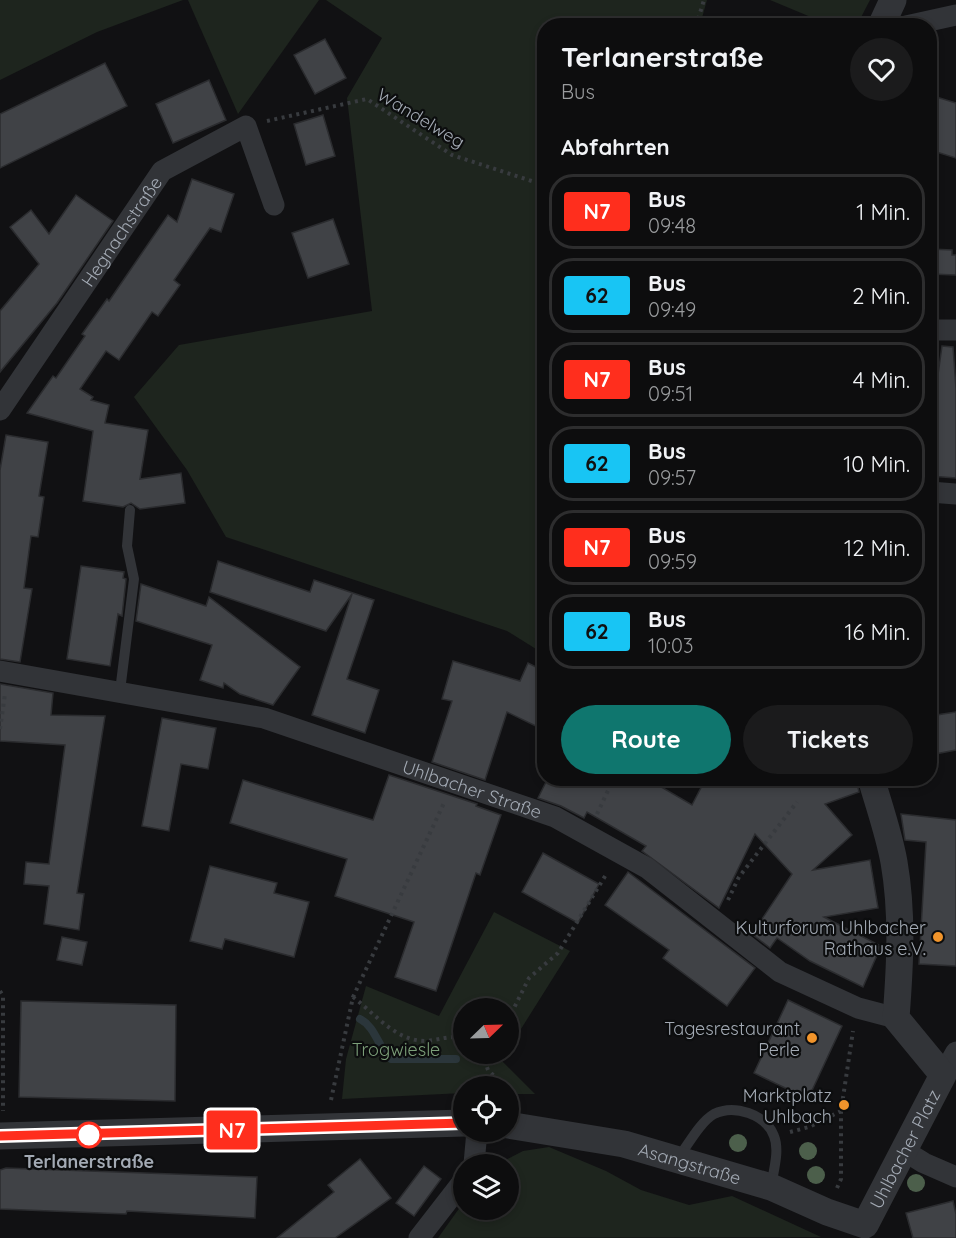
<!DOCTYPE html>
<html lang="de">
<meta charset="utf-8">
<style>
:root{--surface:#0d0d0e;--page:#1b1b1c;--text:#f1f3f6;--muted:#9a9c9e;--line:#2d2d2e;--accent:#0f766e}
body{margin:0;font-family:Quicksand,sans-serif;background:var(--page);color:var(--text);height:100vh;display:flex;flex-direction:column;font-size:22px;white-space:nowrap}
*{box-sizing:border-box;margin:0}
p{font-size:20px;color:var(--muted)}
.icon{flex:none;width:33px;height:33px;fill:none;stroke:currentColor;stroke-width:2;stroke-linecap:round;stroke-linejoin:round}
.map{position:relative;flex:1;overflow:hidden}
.panel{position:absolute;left:537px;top:18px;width:400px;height:768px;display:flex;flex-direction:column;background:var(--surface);border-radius:24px;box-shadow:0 3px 9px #0003,0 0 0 2px var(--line)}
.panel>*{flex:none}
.badge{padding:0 12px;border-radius:4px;font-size:21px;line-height:39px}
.needle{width:39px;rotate:67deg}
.tools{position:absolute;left:453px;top:998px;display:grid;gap:12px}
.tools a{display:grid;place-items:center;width:66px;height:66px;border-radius:50%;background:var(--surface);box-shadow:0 3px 9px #0003,0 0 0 2px var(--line);font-size:30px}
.map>.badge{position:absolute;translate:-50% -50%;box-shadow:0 0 0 3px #fff}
h2{padding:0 24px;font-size:22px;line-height:54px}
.round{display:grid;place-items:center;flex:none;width:63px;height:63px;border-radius:32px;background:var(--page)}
.overview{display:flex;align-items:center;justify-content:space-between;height:102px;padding:0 24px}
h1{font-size:28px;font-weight:700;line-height:45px}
.cta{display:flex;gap:12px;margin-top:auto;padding:12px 24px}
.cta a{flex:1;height:69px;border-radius:36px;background:var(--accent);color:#fff;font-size:24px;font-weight:700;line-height:69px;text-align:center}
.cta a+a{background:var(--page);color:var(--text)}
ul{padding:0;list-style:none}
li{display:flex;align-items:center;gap:18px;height:75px;margin:0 12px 9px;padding:0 12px;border:3px solid var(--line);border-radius:24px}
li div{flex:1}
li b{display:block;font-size:22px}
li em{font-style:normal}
li .badge{min-width:66px;font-weight:700;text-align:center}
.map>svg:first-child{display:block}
.green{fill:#1e251e}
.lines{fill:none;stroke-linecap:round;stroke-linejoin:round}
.stream{stroke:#2b363b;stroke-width:8}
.building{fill:#404246;stroke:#2b2c2f;stroke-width:1.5}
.path{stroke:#383b3f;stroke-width:4;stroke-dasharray:3 4.5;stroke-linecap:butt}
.service{stroke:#323438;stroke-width:10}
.minor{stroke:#323438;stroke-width:21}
.tertiary{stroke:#323438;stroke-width:27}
.tree{fill:#4c5f4b}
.line-casing{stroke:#fff;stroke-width:14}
.line{stroke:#ff2e1d;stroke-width:9}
.poi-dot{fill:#f1942b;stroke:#0c0d0e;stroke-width:2}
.stop-dot{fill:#fff;stroke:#ff2e1d;stroke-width:3}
.labels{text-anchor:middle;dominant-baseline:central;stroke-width:4.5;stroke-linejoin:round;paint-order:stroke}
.street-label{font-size:18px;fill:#a3aab4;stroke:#0c0d0e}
.poi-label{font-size:18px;fill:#a3aab4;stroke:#0c0d0e;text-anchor:end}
.park-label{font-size:18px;fill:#7c9f79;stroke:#0c0d0e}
.stop-label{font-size:18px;font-weight:bold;fill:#a3aab4;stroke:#0c0d0e}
</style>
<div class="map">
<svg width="956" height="1238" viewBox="0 0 956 1238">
<rect width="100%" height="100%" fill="#111113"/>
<g class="green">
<polygon points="0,0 183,0 97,32 0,80"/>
<polygon points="188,0 319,0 238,114"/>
<polygon points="326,0 707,0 700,25 544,26 544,654 507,631 226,537 187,470 134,397 179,345 372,311 347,98 382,38"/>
<polygon points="770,0 870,0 857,25 830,25"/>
<polygon points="494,912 570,951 509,1048 508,1008 464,1008 464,1053 505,1053 501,1060 535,1094 509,1094 508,1086 464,1086 463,1093 342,1099 346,1059 366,986 439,1016"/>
<polygon points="549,1147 606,1171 641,1190 689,1205 732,1196 821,1237 438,1238 463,1203 464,1209 508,1209 508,1164 498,1164 523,1151"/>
</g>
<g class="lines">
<path class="stream" d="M360,1019C376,1027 378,1048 391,1059H456"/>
</g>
<g class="building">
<polygon points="325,39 346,78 315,94 294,55"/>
<polygon points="105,63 127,106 0,168 0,114"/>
<polygon points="209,80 226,120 173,143 156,104"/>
<polygon points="930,95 956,103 956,158 930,150"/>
<polygon points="323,115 335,156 306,165 294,124"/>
<polygon points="192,179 234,194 221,232 210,228 174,280 180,285 158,316 152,312 119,360 106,351 80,389 93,397 91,400 109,405 105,423 148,430 140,479 181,473 185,503 140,509 131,503 123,507 83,501 93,431 27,413 53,376 56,378 85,336 82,334 107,299 109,301 168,215 177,222"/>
<polygon points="76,195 113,221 57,303 0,372 0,311 39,264 10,227 31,210 49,234"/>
<polygon points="333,219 349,264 308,278 292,233"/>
<polygon points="930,249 952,250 952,255 956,255 956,275 930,274"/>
<polygon points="942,346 953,347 956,388 956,478 930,476 930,410 933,410"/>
<polygon points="6,435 48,442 39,496 44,497 38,537 31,536 24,588 32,589 20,662 0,659 0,470"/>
<polygon points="218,561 310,592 314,580 374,600 347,679 379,690 365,733 312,715 352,594 326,631 210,592"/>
<polygon points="81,566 124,572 123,578 126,579 122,616 118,614 110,666 67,659"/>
<polygon points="141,584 206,606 209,597 300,667 273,705 240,694 224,683 223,688 200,680 212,645 136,621"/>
<polygon points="453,661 520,681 528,663 544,671 544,730 507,712 485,780 432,762 452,701 442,699"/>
<polygon points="0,684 53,693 51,715 105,716 77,893 84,894 79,930 44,924 49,886 24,884 26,862 49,864 65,745 0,741"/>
<polygon points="956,712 956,750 930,755 930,716"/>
<polygon points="162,718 216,728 208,769 181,764 169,831 142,826"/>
<polygon points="389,775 477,804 476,806 501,815 480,875 476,873 436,991 395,977 414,922 335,896 347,859 230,823 243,780 373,820"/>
<polygon points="548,778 646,778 692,805 706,778 856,778 859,792 825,804 852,835 813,870 870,860 878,908 824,917 881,946 863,987 810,961 777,938 770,948 752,934 792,874 755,834 719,908 642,851 646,846 587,812 584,818 561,806 538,798"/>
<polygon points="901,814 956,820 956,966 919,964 926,842 905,840"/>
<polygon points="543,853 599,884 578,923 522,892"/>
<polygon points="210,866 277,883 274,893 309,902 294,957 225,939 222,949 190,941"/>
<polygon points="628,872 755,968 727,1006 663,958 669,950 605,905"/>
<polygon points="62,937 87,942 82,965 57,960"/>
<polygon points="788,1000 842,1026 808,1099 754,1073"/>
<polygon points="21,1001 176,1005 175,1101 19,1097"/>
<polygon points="360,1159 391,1198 335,1238 277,1238 334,1192 328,1185"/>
<polygon points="424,1166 441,1179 414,1216 396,1203"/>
<polygon points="6,1168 257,1177 255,1218 127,1211 126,1214 0,1209 0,1170"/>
<polygon points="953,1201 956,1214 956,1238 913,1238 906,1213"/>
</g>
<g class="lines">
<g class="path">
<polyline points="696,26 704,0"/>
<polyline points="267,121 367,99 452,155 544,185"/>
<polyline points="0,729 5,694"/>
<polyline points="597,814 614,778"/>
<polyline points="728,900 739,877 797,802"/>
<polyline points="0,991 3,996 3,1111"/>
<path d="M353,997C375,1014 396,1041 425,1041C439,1040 450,1035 464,1038"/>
<polyline points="508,1020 529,978 558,953 607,873"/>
<polyline points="482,1053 488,1070 504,1086"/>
<polyline points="508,1090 514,1100"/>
<polyline points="331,1100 353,997 444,803"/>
<polyline points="790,1132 809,1127 841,1111 853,1031"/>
<polyline points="837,1188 841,1179 841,1111"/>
</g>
<g class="service">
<polyline points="120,691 134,579 127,546 130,510"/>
<path d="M678,1158C688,1145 700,1122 714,1114C734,1104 766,1114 774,1136C780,1151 773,1172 771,1187"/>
</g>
<g class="minor">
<polyline points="906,26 956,15"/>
<polyline points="930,330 956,330"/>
<path id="s1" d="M0,410L162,171L246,126L274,205"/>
<polyline points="930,492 956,494"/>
<path id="s2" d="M0,671L264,718L555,817L647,868L780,972L858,1008L896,1018"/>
<polyline points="943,1075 956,1052"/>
<polyline points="903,1150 924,1163 956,1177"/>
<polyline points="474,1164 477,1131"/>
<polyline points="419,1238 464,1180"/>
</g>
<g class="tertiary">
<polyline points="881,26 893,0"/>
<path id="s3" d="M508,1125L624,1144L771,1187L827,1212L865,1225L943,1075L896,1018C900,966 903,914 894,862C889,834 879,806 871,778"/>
<polyline points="0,1136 464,1123"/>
</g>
</g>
<g class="tree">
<circle cx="738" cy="1143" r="9"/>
<circle cx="808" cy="1151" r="9"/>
<circle cx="816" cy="1175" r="9"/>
<circle cx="916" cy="1183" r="9"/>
</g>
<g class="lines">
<g class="line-casing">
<polyline id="line" points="0,1136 464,1123"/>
</g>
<use href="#line" class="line"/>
</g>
<g class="poi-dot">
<circle cx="938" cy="937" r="6"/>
<circle cx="812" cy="1038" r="6"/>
<circle cx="844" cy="1105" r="6"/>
</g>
<circle class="stop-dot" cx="89" cy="1135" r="12"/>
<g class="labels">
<g class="street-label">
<text transform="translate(421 118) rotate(31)">Wandelweg</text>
<text stroke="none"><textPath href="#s1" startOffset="216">Hegnachstraße</textPath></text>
<text stroke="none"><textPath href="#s2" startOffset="488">Uhlbacher Straße</textPath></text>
<text stroke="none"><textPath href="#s3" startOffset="458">Uhlbacher Platz</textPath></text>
<text stroke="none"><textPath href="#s3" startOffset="186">Asangstraße</textPath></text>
</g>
<g class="poi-label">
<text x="926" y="927">Kulturforum Uhlbacher<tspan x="926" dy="21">Rathaus e.V.</tspan></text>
<text x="800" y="1028">Tagesrestaurant<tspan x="800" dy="21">Perle</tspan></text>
<text x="832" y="1095">Marktplatz<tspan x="832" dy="21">Uhlbach</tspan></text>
</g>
<g class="park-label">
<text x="396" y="1049">Trogwiesle</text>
</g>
<g class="stop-label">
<text x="89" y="1161">Terlanerstraße</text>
</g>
</g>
</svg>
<div class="tools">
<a><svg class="needle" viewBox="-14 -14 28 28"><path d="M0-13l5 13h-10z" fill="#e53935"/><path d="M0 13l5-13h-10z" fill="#9a9c9e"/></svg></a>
<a><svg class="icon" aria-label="locate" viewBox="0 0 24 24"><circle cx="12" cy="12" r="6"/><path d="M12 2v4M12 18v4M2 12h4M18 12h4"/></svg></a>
<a><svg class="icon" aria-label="layers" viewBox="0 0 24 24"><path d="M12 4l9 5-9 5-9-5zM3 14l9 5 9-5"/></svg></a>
</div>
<b class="badge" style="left:232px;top:1130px;background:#ff2e1d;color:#fff">N7</b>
<section class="panel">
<div class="overview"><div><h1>Terlanerstraße</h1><p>Bus</p></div><a class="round"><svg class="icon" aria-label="heart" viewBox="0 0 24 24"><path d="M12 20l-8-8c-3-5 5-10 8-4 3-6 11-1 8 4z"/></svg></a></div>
<h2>Abfahrten</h2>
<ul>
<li><span class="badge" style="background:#ff2e1d;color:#fff">N7</span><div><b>Bus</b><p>09:48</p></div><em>1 Min.</em></li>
<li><span class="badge" style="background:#18c5f4;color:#111">62</span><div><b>Bus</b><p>09:49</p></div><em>2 Min.</em></li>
<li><span class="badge" style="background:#ff2e1d;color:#fff">N7</span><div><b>Bus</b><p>09:51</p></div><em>4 Min.</em></li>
<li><span class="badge" style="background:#18c5f4;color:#111">62</span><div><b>Bus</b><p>09:57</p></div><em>10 Min.</em></li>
<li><span class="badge" style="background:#ff2e1d;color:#fff">N7</span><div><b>Bus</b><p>09:59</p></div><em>12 Min.</em></li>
<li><span class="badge" style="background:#18c5f4;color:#111">62</span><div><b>Bus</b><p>10:03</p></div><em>16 Min.</em></li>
</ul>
<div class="cta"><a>Route</a><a>Tickets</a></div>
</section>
</div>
